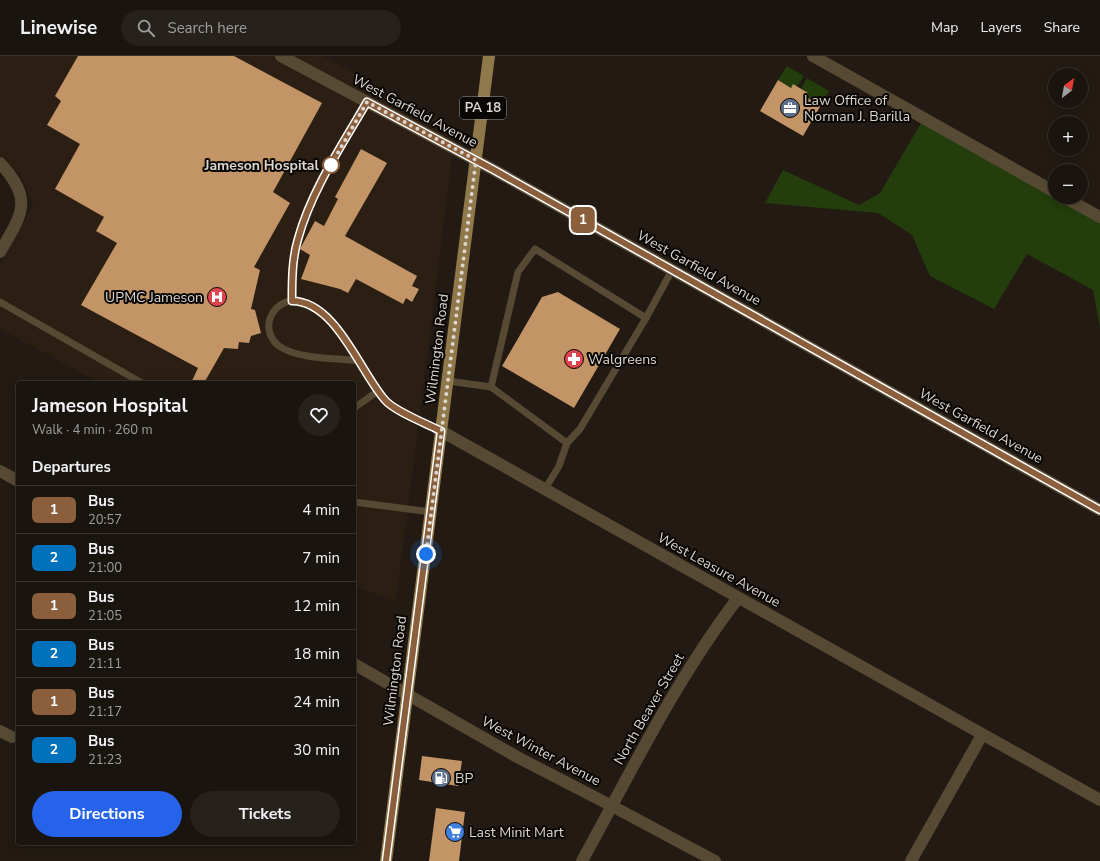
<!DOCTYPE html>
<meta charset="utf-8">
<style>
:root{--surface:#1a140e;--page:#27211c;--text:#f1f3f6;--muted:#9f9e9e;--line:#38332e;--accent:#2563eb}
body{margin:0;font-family:"Nunito Sans",sans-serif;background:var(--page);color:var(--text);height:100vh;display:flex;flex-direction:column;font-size:15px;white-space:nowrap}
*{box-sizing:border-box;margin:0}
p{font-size:13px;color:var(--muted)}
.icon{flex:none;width:22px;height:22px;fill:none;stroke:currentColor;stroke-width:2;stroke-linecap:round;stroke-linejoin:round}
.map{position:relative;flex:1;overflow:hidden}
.sheet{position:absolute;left:16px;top:325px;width:340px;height:464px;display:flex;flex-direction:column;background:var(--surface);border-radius:4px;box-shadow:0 2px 10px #0003,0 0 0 1px var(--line)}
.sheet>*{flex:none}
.badge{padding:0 8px;border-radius:6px;font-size:14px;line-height:26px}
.needle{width:26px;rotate:31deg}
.fabs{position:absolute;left:1048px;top:12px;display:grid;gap:8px}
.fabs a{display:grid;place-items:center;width:40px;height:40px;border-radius:50%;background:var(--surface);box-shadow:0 2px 10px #0003,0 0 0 1px var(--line);font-size:20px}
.you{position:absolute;width:20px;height:20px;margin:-10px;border:3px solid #fff;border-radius:50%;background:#1a73e8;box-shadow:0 0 0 6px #1a73e833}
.map>.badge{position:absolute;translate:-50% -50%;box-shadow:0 0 0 2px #fff}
h2{padding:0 16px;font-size:15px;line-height:36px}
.round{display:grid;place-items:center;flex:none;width:42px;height:42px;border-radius:21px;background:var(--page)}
.overview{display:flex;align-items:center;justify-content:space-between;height:68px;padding:0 16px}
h1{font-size:19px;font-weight:700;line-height:30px}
.action{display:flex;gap:8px;margin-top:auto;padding:8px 16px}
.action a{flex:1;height:46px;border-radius:24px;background:var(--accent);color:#fff;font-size:16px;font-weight:700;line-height:46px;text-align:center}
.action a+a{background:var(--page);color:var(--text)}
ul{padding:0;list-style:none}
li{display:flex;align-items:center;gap:12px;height:48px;padding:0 16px;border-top:1px solid var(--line)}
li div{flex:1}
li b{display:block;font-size:15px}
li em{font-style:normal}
li .badge{min-width:44px;font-weight:700;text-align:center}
header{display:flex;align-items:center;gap:24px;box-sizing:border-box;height:56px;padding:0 20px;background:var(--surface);border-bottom:1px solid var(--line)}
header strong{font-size:19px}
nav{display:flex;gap:22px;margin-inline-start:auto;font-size:14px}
.search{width:280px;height:36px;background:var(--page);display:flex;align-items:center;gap:10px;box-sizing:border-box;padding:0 14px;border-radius:22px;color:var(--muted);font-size:15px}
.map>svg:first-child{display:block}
.built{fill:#2b1f13}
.green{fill:#233d0c}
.building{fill:#c29466}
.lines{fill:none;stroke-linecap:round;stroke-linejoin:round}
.service{stroke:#564a34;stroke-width:7}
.minor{stroke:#564a34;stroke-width:12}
.primary{stroke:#8f7849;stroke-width:12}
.line-casing{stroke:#fff;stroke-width:9}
.line{stroke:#8b5e3c;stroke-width:6}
.walk{stroke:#dcd6d1;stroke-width:4;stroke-dasharray:0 7.2}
.stop-dot{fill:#fff;stroke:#8b5e3c;stroke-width:2}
.labels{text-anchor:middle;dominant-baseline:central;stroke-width:4;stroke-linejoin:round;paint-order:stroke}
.shield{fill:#090604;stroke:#9d9894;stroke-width:1}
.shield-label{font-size:13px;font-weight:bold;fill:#dcd6d1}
.poi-label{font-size:14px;fill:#dcd6d1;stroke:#090604;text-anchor:start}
.street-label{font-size:14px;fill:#dcd6d1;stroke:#090604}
.stop-label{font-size:14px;font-weight:bold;fill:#dcd6d1;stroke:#090604;text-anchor:end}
</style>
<header>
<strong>Linewise</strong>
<div class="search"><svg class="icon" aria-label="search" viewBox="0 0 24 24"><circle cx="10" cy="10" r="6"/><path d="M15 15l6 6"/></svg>Search here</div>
<nav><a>Map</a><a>Layers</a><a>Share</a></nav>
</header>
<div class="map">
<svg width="1100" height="805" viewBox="0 0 1100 805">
<rect width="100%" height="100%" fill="#221a13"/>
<polygon class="built" points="0,0 323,0 456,71 396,546 354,530 354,327 100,327 0,273 0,209 33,149 22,122 0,99"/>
<g class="green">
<polygon points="787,10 804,20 797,31 793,29 791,32 778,24"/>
<polygon points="807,22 829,35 821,49 806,41 801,33"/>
<polygon points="924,62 1100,161 1100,272 1093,234 1027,198 994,253 930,220 912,179 878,157 765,147 783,114 859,149 880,137"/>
</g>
<g class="building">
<polygon points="78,0 234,0 322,47 273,136 290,147 254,211 260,214 251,253 255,254 261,277 251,280 249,287 239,286 238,293 224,292 204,327 191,327 198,312 81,249 117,187 96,175 104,161 55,133 80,88 47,69 61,45 55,40"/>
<polygon points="778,24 791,32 793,28 808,37 806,41 821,49 803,80 760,55"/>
<polygon points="361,93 387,107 345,180 417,220 412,230 419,233 412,246 406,242 403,248 356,223 348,237 340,233 301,223 310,199 300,193 301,191 315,165 324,170 338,143 335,141"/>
<polygon points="558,236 620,273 574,352 502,310 542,241"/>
<polygon points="422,700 462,705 458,730 419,724"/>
<polygon points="436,752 465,756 459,805 429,805"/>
</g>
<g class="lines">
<g class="service">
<path d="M292,245C292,224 293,204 297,184C309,139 344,87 367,46"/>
<polyline points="0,246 142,327"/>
<path d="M359,305C337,302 303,303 284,293C250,276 278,224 319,254C343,272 357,303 373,327C377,333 381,340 385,345C395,355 427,368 441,375"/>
<polyline points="448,325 491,331 518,216 535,193 646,262 672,214"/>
<polyline points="491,331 567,387 559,410 545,433"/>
<polyline points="354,352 378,335"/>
<polyline points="567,387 580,373 646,262"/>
<polyline points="354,446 431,456"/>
</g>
<g class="minor">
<polyline points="281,0 494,114 1100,454"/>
<polyline points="813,0 1055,136"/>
<path d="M0,107C34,144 22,158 0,196"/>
<polyline points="1064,141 1100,161"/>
<polyline points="441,375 1100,744"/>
<polyline points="0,415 18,425"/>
<polyline points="354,608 519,702 612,750 715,805"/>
<polyline points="0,675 12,681"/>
<path d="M582,805C631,716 676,623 738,542"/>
<polyline points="911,805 982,679"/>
</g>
<polyline class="primary" points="386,805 489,0"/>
</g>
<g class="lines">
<g class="line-casing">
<path id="line" d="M386,805L441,375C427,368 394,355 385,344C360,316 336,245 292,245C292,224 292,203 298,183C311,135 342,89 367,46L494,114L1100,454"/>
</g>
<use href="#line" class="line"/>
<polyline class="walk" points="331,109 367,46 476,104 426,498"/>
</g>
<defs>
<g id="office-disc" transform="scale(1)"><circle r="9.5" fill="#5c6f8a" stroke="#090604"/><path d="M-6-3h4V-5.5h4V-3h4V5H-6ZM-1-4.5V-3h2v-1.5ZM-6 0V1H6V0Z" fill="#fff"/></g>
<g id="hospital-disc" transform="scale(1)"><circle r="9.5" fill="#e0444e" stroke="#090604"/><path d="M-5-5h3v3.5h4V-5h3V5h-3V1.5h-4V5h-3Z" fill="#fff"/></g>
<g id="pharmacy-disc" transform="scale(1)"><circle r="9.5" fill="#e0444e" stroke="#090604"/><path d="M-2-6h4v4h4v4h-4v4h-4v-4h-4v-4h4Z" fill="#fff"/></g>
<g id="fuel-disc" transform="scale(1)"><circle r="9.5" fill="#5c6f8a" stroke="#090604"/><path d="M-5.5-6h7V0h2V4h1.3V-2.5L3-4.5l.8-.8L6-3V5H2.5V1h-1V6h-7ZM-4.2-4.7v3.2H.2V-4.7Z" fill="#fff"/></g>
<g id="supermarket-disc" transform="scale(1)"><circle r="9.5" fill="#3f7fe0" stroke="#090604"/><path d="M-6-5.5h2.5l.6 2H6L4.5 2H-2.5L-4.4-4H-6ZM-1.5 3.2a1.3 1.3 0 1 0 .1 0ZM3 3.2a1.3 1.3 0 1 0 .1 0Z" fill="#fff"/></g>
</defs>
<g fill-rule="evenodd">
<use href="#office-disc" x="790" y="52"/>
<use href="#hospital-disc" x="217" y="241"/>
<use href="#pharmacy-disc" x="574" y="303"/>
<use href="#fuel-disc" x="441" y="722"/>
<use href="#supermarket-disc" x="455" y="776"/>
</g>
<circle class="stop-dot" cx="331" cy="109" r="8"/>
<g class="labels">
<rect class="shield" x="460" y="41" width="46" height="22" rx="3"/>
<g class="shield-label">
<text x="483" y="52">PA 18</text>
</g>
<g class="poi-label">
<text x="804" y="44">Law Office of<tspan x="804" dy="16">Norman J. Barilla</tspan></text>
<text x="203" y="241" text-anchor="end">UPMC Jameson</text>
<text x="588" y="303">Walgreens</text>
<text x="455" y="722">BP</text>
<text x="469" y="776">Last Minit Mart</text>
</g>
<g class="street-label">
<text transform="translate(415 55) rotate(28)">West Garfield Avenue</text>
<text transform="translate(699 212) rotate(29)">West Garfield Avenue</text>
<text transform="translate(437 293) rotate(-83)">Wilmington Road</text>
<text transform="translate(981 370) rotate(29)">West Garfield Avenue</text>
<text transform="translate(719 514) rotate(29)">West Leasure Avenue</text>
<text transform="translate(395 615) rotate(-83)">Wilmington Road</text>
<text transform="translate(649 653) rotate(-60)">North Beaver Street</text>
<text transform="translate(541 695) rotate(28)">West Winter Avenue</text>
</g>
<g class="stop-label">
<text x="319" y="109">Jameson Hospital</text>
</g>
</g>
</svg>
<div class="fabs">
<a><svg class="needle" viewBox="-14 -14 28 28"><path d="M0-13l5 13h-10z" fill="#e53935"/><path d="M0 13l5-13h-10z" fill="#9f9e9e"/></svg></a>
<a>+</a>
<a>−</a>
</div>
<div class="you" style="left:426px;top:498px"></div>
<b class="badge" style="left:583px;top:164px;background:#8b5e3c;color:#fff">1</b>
<section class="sheet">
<div class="overview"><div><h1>Jameson Hospital</h1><p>Walk · 4 min · 260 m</p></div><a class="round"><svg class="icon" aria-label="heart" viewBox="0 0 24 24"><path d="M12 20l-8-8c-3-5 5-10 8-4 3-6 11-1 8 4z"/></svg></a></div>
<h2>Departures</h2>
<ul>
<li><span class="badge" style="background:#8b5e3c;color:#fff">1</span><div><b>Bus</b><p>20:57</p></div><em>4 min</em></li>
<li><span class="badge" style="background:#0072bc;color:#fff">2</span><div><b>Bus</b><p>21:00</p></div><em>7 min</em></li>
<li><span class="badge" style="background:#8b5e3c;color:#fff">1</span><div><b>Bus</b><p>21:05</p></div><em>12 min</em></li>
<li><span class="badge" style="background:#0072bc;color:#fff">2</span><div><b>Bus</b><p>21:11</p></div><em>18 min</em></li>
<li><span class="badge" style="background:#8b5e3c;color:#fff">1</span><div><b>Bus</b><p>21:17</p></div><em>24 min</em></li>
<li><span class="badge" style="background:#0072bc;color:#fff">2</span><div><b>Bus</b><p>21:23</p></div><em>30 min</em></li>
</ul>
<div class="action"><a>Directions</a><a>Tickets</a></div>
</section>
</div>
